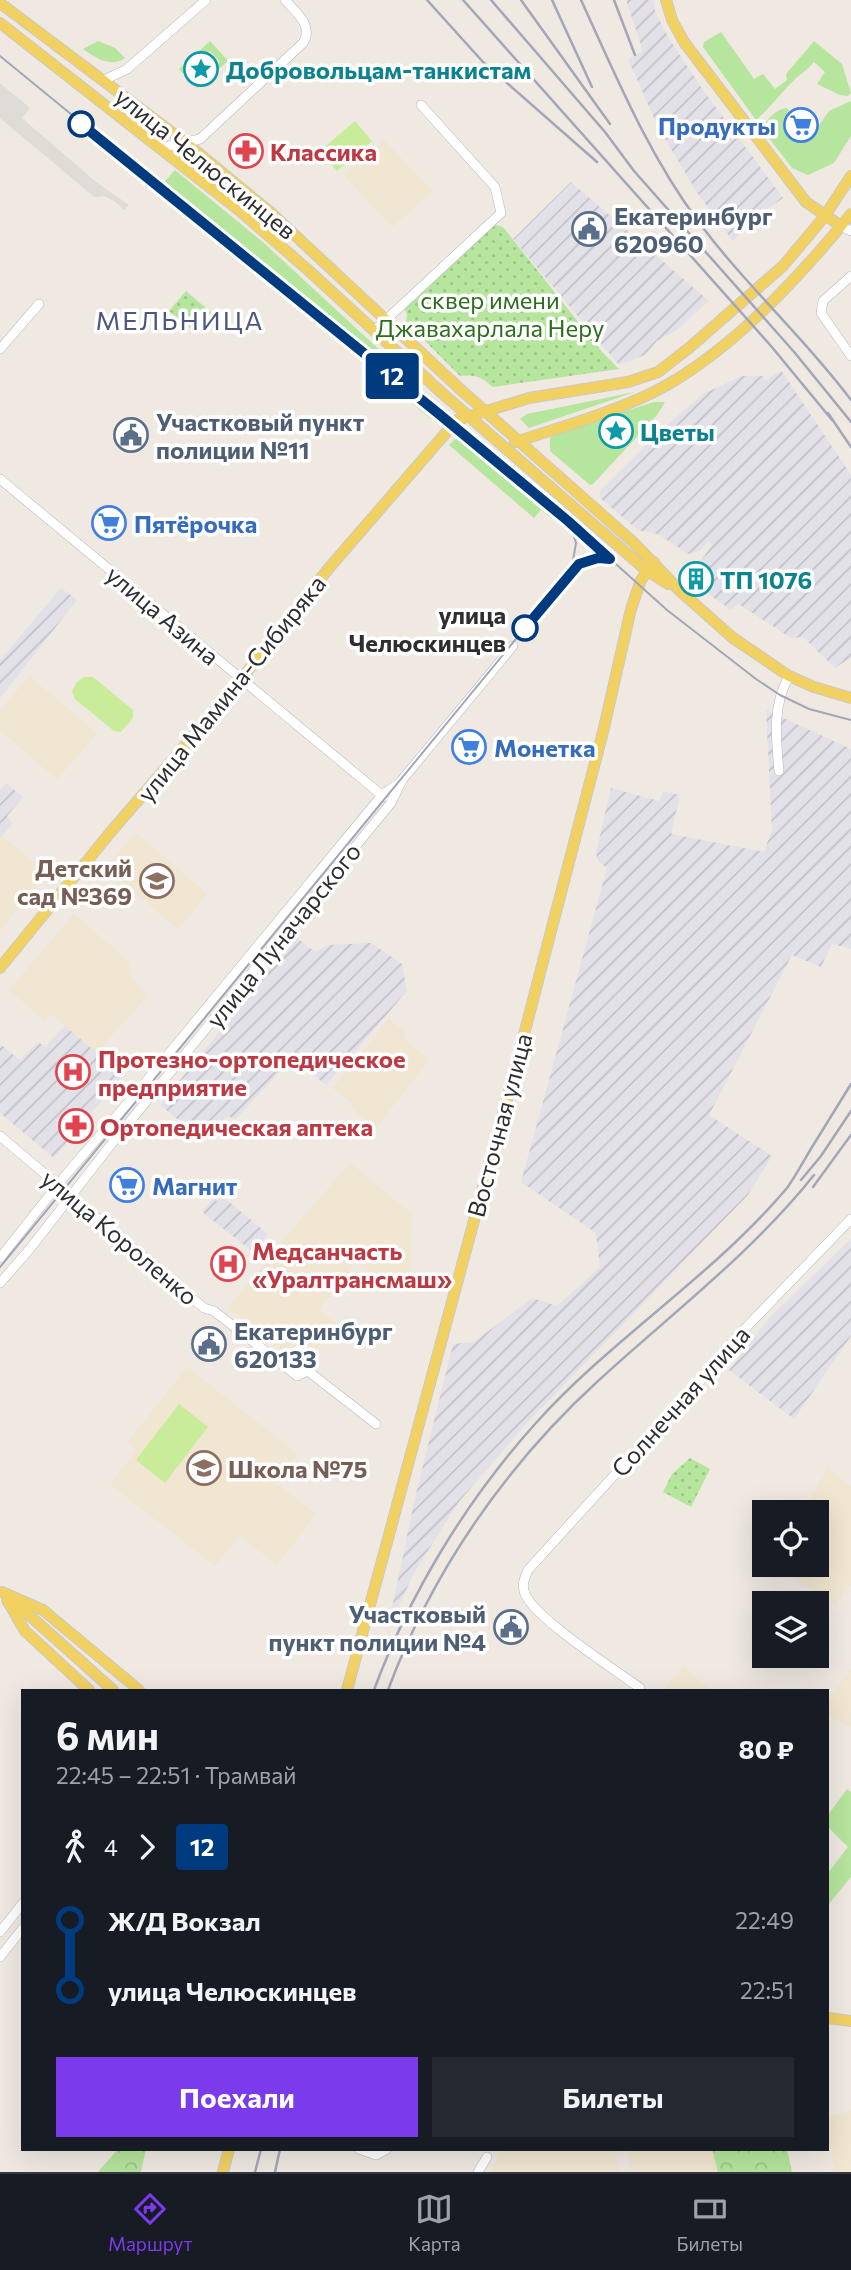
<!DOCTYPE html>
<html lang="ru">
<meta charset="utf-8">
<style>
:root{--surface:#171b24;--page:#242831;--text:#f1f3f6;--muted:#9ea1a6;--line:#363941;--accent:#7c3aed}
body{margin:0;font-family:Commissioner,sans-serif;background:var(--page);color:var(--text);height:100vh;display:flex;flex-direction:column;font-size:26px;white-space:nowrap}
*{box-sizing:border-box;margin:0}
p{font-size:23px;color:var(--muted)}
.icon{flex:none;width:38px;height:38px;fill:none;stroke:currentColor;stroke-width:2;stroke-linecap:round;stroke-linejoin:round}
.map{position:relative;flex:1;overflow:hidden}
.sheet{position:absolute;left:21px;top:1689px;width:808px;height:462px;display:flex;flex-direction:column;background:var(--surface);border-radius:0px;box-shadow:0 7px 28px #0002}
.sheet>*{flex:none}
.badge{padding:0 14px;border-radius:5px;font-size:24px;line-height:46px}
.fabs{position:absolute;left:752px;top:1500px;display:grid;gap:14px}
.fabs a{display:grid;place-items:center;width:77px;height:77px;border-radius:0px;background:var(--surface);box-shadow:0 7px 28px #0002;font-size:35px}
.map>.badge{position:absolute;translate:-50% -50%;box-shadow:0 0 0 4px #fff}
.legs{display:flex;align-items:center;gap:10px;height:77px;padding:0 35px;font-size:23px}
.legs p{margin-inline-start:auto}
.head{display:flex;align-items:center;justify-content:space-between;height:119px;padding:0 35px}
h1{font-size:38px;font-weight:700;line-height:52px}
.primary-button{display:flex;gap:14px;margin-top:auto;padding:14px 35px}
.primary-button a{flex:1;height:80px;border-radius:0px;background:var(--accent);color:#fff;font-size:28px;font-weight:700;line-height:80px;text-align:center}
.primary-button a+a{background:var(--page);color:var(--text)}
ul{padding:0 35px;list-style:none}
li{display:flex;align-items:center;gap:24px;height:70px;font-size:26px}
li i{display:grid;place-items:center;width:10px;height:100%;margin:0 9px;background:currentColor}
li i::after{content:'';width:18px;height:18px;margin:-9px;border:5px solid;border-radius:50%;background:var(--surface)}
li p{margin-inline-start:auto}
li:first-child i{background:linear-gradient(#0000 50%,currentColor 0)}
li:last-child i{background:linear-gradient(currentColor 50%,#0000 0)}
.dock{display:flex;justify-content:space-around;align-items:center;height:98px;border-top:2px solid var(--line);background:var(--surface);font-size:19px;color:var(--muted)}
.dock a{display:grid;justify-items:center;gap:4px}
.dock .active{color:var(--accent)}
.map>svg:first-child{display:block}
.industrial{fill:url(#industrial-furrows)}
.education{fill:#f0e6d1}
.grass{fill:#b6e59e}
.forest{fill:url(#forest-crowns)}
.park{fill:url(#park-dots)}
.pitch{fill:#c9ec9a}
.plaza{fill:#dfdcd8}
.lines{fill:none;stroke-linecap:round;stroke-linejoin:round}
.minor-casing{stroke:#b4b7c1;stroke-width:10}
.major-casing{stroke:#c9c9c9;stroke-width:12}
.minor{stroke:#fff;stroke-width:9}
.major{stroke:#f2d163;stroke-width:10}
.tram{stroke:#a3a6b8;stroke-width:2}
.rail{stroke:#a3a6b8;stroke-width:2.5}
.line-1-casing{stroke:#fff;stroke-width:16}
.line-1{stroke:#003b80;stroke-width:10}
.stop-1-dot{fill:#fff;stroke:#003b80;stroke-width:3.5}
.labels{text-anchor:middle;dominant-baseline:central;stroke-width:7;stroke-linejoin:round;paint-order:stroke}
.culture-label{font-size:24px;font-weight:bold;fill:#0d838f;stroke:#fff;text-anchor:start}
.shop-label{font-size:24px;font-weight:bold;fill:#366cbe;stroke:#fff;text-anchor:start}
.health-label{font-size:24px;font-weight:bold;fill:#be3a42;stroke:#fff;text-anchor:start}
.street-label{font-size:24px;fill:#2e2e2e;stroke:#fff}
.service-label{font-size:24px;font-weight:bold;fill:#4e5e75;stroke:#fff;text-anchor:start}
.park-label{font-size:24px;fill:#2c6e1b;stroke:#fff}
.stop-label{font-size:24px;font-weight:bold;fill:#2e2e2e;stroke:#fff;text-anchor:end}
.education-label{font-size:24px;font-weight:bold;fill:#785e54;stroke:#fff;text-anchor:end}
.neighbourhood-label{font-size:26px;letter-spacing:2px;fill:#4d5680;stroke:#fff}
</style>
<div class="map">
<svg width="851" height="2172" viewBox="0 0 851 2172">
<defs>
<pattern id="industrial-furrows" width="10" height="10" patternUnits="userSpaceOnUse" patternTransform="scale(1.75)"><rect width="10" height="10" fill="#e3e1e8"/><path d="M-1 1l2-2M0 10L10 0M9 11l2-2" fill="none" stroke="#c3c1c7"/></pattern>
<pattern id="forest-crowns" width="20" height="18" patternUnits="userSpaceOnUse" patternTransform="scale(1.75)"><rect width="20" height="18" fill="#b6e59e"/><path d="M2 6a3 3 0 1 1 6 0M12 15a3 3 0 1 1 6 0" fill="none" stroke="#9dc588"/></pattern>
<pattern id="park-dots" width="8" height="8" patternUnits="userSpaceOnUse" patternTransform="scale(1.75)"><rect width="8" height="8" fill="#b6e59e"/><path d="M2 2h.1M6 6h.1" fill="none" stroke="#9dc588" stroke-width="1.8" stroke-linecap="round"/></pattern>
</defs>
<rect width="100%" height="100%" fill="#efe9e1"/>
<g class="industrial">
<polygon points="626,0 653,0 655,11 668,37 703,90 783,198 752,220 733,241 698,194 658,127 628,59 643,51"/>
<polygon points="571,182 709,301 677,330 657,341 645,355 619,365 513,239"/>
<polygon points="781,370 851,475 851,657 835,668 803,637 791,638 737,603 731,610 688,579 712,545 708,541 700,551 688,554 658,534 638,530 600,498 600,491 666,426 703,394 742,376 763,376 765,381"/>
<polygon points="61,588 77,600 0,698 0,660"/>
<polygon points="766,710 851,749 851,949 832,944 821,967 792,955 709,1115 772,1156 748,1195 528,1422 458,1503 414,1573 387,1632 415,1498 453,1344 474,1342 532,1298 557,1306 600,1267 596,1233 521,1182 607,868 598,861 596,853 611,788 659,801 663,791 680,795 671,834 764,852 772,830"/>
<polygon points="6,783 23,797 7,816 12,824 0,839 0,790"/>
<polygon points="296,937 315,952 328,945 371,943 402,964 407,991 326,1085 292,1058 236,1119 227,1116 204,1140 160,1105"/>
<polygon points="65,1026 123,1075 54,1158 0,1113 0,1044 20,1060 38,1042 45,1047"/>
<polygon points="222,1196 268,1234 253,1252 202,1212 215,1197 217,1202"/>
<polygon points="851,1239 851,1336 794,1419 729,1370 771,1316"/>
</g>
<g class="education">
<polygon points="384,140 432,191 392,227 344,175"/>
<polygon points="29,676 97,733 57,779 0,730 0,712"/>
<polygon points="136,833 207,894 178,929 106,868"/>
<polygon points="2,836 47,873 0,930 0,839"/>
<polygon points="74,914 128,961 132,980 148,995 97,1052 52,1014 45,1021 9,990"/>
<polygon points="389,1019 406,1033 403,1038 429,1060 375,1129 350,1106 352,1103 333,1088"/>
<polygon points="350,1163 412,1214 410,1269 389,1290 357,1261 319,1310 337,1324 304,1366 228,1308 284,1239"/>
<polygon points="187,1367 298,1454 276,1483 316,1514 277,1565 240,1536 215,1566 110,1484 136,1450 127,1443"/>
<polygon points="828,1469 851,1486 851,1584 835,1605 774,1565 817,1564 817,1512 802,1512"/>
<polygon points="683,1667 711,1690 670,1690 666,1687"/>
<polygon points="851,1669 851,1727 828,1716 828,1700"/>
<polygon points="851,2111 851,2172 835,2172 828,2139 828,2117"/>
<polygon points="502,2149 614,2149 620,2172 491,2172"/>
<polygon points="627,2149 712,2149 718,2172 631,2172"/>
</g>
<g class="grass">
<path d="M721,32L754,79L763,74L775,89L787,80L786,74L814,41L842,64L851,93L848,96L840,95L817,84L825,72L814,62C807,71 800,74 793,81C780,94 770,108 756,120L703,47L704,42Z"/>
<path d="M98,41L115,48L125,58C110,68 96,58 83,49Z"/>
<polygon points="210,41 228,61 197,88 194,85 220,62 210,51 183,74 179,69"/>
<path d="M851,101V136L834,163L808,175L792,168L762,129C767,119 776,109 787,108L789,110L783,121L805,135L809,132L813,134L829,111Z"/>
<polygon points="175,170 265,244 424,391 420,399 435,412 431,419 159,188"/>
<polygon points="635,392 529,428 520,419 527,414"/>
<polygon points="654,402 665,402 657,415 593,484 590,485 550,451 550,438 556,433"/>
<polygon points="460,435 469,437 564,522 563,527 541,510 534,518 449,445"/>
<polygon points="847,1789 851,1792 851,1877 828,1905 828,1873 848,1847 828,1827 828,1815"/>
</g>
<g class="forest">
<polygon points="118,2149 146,2149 141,2172 98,2172"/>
<polygon points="712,2149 787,2149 792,2172 718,2172"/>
</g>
<g class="park">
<path d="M492,224L503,227L602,352L619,369L493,387C481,377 476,374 460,376L406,322L407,314L403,305Z"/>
<polygon points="186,291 213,314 196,333 169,311"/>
<polygon points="690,1458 710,1469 691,1507 663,1492 672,1474"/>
</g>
<g class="pitch">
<polygon points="355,121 372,141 337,171 320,151"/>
<polygon points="84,677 93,677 133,710 133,718 121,732 114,731 75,699 72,691 77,682"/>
<polygon points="179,1404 208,1427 165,1483 136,1460"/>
</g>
<polygon class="plaza" points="0,83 30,108 22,118 96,182 129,205 124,210 114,201 104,196 94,197 0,118"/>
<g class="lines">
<g class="minor-casing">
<g id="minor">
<polyline points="104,80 127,69 206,0"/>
<path d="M160,148L200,139L303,43C314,26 296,12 285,0"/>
<polyline points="841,226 851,231"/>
<polyline points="851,276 823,301 821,313 851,356"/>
<polyline points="374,331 501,213 495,187 421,105"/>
<polyline points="0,349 39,304"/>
<polyline points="0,479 384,797"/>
<path d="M779,771C776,738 772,706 789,676"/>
<polyline points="0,1136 204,1308 214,1311 297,1376 308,1371 376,1424"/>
<polyline points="0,1258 64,1177 138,1091 382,795 402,781"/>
<polyline points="0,1283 29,1250 113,1142 391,803 402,780 513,646"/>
<path d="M638,1690L640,1688C617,1671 529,1615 524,1591C522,1583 525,1577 528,1570L709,1371L734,1340L851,1219"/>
<polyline points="0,1932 23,1903"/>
<polyline points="0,1957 23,1928"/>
<polyline points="359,2149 376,2155 387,2149"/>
<polyline points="478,2172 487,2157"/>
</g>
</g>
<g class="major-casing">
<g id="major">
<polyline points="666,0 672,20 684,42 806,202 841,226"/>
<polyline points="0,3 186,143 270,212 460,389 634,543 680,591 733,638 789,676 814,687 851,698"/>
<polyline points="0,23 240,211 307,269 442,393 646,570 668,584"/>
<path d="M515,442C562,427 625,409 667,385C737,345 800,276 851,214"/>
<polyline points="0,968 109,834 231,692 329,568 457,420 529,398 628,382 658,372 689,348 783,266 824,217 851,176"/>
<polyline points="2,1592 43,1610 139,1690"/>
<polyline points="11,1599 113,1690"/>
<polyline points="7,1600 25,1631 89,1690"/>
<polyline points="347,1690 515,1069 603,732 631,609 641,580 654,562"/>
<polyline points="828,2018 851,2021"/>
<polyline points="223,2172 229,2149"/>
</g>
</g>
<use href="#minor" class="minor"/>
<use href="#major" class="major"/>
<g class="tram">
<polyline points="0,56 568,521 667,610 756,679 780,695 809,709 851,720"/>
<polyline points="570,524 576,543 571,572"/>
<path d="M0,1267L571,572C583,559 595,556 612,560"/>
</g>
<g class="rail">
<polyline points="427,0 483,62 597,162"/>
<polyline points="463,0 771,346 832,420"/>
<polyline points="491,0 605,132 634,171 795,353 851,422"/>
<polyline points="521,0 610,124"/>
<polyline points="552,0 592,87"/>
<path d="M581,0C616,76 648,154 698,221C745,285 804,337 851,400"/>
<polyline points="614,0 635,55"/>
<polyline points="828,413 851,447"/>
<polyline points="801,1180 821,1156 851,1111"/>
<polyline points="813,1187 851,1135"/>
<path d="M374,1690C410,1593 466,1501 535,1424C612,1338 713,1276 787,1188C795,1177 802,1164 809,1152C823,1129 837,1107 851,1084"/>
<path d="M388,1690C432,1572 505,1466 598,1381C671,1314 752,1253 814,1175"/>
<polyline points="255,2172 261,2149"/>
<polyline points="275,2172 280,2149"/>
</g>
</g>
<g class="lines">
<g class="line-1-casing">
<polyline id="line-1" points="81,124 439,414 568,521 610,559 598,558 579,564 525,628"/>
</g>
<use href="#line-1" class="line-1"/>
</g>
<defs>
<g id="sight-ring" transform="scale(1.75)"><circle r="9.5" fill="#fff" stroke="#0f9aa8" stroke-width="1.5"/><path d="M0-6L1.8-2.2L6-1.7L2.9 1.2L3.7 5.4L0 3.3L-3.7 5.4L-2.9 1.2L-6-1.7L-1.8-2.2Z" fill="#0f9aa8"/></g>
<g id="supermarket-ring" transform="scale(1.75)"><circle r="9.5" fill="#fff" stroke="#3f7fe0" stroke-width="1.5"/><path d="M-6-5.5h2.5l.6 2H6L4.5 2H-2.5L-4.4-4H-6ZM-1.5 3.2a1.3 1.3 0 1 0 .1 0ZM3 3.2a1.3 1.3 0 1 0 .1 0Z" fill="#3f7fe0"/></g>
<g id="pharmacy-ring" transform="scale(1.75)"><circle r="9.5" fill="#fff" stroke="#e0444e" stroke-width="1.5"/><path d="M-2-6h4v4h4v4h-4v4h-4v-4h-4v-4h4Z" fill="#e0444e"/></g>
<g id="civic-ring" transform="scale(1.75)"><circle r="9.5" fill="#fff" stroke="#5c6f8a" stroke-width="1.5"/><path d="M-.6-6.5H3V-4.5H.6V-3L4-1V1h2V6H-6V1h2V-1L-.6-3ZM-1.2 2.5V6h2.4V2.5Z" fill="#5c6f8a"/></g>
<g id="building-ring" transform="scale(1.75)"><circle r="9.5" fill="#fff" stroke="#0f9aa8" stroke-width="1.5"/><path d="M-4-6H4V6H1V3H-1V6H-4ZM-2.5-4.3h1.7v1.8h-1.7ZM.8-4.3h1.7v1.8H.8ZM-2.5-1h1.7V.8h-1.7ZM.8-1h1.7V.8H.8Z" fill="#0f9aa8"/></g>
<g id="school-ring" transform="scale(1.75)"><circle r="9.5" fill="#fff" stroke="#8d6e63" stroke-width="1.5"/><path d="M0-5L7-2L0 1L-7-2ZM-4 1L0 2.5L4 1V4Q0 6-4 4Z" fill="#8d6e63"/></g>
<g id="hospital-ring" transform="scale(1.75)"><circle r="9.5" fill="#fff" stroke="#e0444e" stroke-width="1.5"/><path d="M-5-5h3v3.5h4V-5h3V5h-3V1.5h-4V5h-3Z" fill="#e0444e"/></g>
</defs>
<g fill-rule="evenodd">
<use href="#sight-ring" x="201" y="69"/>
<use href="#supermarket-ring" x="801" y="125"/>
<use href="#pharmacy-ring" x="246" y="151"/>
<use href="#civic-ring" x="589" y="229"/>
<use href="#sight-ring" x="616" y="431"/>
<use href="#civic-ring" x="131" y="435"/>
<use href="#supermarket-ring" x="109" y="523"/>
<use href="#building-ring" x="696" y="579"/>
<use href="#supermarket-ring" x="469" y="747"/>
<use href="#school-ring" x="157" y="881"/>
<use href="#hospital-ring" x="73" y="1072"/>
<use href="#pharmacy-ring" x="76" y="1126"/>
<use href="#supermarket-ring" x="127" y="1185"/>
<use href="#hospital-ring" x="228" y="1264"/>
<use href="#civic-ring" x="209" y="1344"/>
<use href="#school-ring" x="204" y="1468"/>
<use href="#civic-ring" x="511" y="1627"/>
</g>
<g class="stop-1-dot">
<circle cx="81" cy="124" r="12"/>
<circle cx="525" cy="628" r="12"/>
</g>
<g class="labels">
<g class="culture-label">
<text x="226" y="69">Добровольцам-танкистам</text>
<text x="640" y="431">Цветы</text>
<text x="720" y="579">ТП 1076</text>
</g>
<g class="shop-label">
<text x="776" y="125" text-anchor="end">Продукты</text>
<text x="134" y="523">Пятёрочка</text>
<text x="494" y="747">Монетка</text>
<text x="152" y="1185">Магнит</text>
</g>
<g class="health-label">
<text x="270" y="151">Классика</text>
<text x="98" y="1058">Протезно-ортопедическое<tspan x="98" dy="28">предприятие</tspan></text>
<text x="100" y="1126">Ортопедическая аптека</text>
<text x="252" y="1250">Медсанчасть<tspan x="252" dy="28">«Уралтрансмаш»</tspan></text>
</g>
<g class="street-label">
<text transform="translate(206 163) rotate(39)">улица Челюскинцев</text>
<text transform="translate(163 615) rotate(40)">улица Азина</text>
<text transform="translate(231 688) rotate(-51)">улица Мамина-Сибиряка</text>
<text transform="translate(283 935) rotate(-51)">улица Луначарского</text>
<text transform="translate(499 1125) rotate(-75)">Восточная улица</text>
<text transform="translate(120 1237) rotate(40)">улица Короленко</text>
<text transform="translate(680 1401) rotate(-48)">Солнечная улица</text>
</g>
<g class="service-label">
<text x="614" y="215">Екатеринбург<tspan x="614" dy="28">620960</tspan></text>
<text x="156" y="421">Участковый пункт<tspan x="156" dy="28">полиции №11</tspan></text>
<text x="234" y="1330">Екатеринбург<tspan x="234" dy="28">620133</tspan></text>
<text x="486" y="1613" text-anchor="end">Участковый<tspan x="486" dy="28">пункт полиции №4</tspan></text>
</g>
<g class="park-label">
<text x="490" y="299">сквер имени<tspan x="490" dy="28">Джавахарлала Неру</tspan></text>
</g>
<g class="stop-label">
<text x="506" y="614">улица<tspan x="506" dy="28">Челюскинцев</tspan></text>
</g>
<g class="education-label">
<text x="132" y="867">Детский<tspan x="132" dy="28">сад №369</tspan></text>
<text x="228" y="1468" text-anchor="start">Школа №75</text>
</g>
<g class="neighbourhood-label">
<text x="180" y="319">МЕЛЬНИЦА</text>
</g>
</g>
</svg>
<div class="fabs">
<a><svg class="icon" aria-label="locate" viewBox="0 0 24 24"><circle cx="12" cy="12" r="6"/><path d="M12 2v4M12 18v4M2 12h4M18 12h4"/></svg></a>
<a><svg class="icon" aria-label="layers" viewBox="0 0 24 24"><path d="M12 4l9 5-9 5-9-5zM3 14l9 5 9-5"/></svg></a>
</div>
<b class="badge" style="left:392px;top:376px;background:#003b80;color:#fff">12</b>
<section class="sheet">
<div class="head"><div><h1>6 мин</h1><p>22:45 – 22:51 · Трамвай</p></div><b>80 ₽</b></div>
<div class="legs"><svg class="icon" aria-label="walk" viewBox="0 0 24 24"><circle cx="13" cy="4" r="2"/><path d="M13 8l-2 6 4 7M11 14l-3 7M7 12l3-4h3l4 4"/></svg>4<svg class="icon" aria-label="forward" viewBox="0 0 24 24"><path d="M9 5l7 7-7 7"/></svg><b class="badge" style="background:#003b80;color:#fff">12</b></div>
<ul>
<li><i style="color:#003b80"></i><b>Ж/Д Вокзал</b><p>22:49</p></li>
<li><i style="color:#003b80"></i><b>улица Челюскинцев</b><p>22:51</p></li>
</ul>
<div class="primary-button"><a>Поехали</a><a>Билеты</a></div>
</section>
</div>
<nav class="dock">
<a class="active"><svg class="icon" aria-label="directions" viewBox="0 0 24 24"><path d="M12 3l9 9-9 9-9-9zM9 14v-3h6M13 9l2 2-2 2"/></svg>Маршрут</a>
<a><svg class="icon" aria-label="map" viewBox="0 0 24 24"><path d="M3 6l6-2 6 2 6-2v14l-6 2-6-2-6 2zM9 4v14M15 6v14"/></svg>Карта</a>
<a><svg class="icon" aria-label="tickets" viewBox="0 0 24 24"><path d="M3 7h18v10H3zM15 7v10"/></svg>Билеты</a>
</nav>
